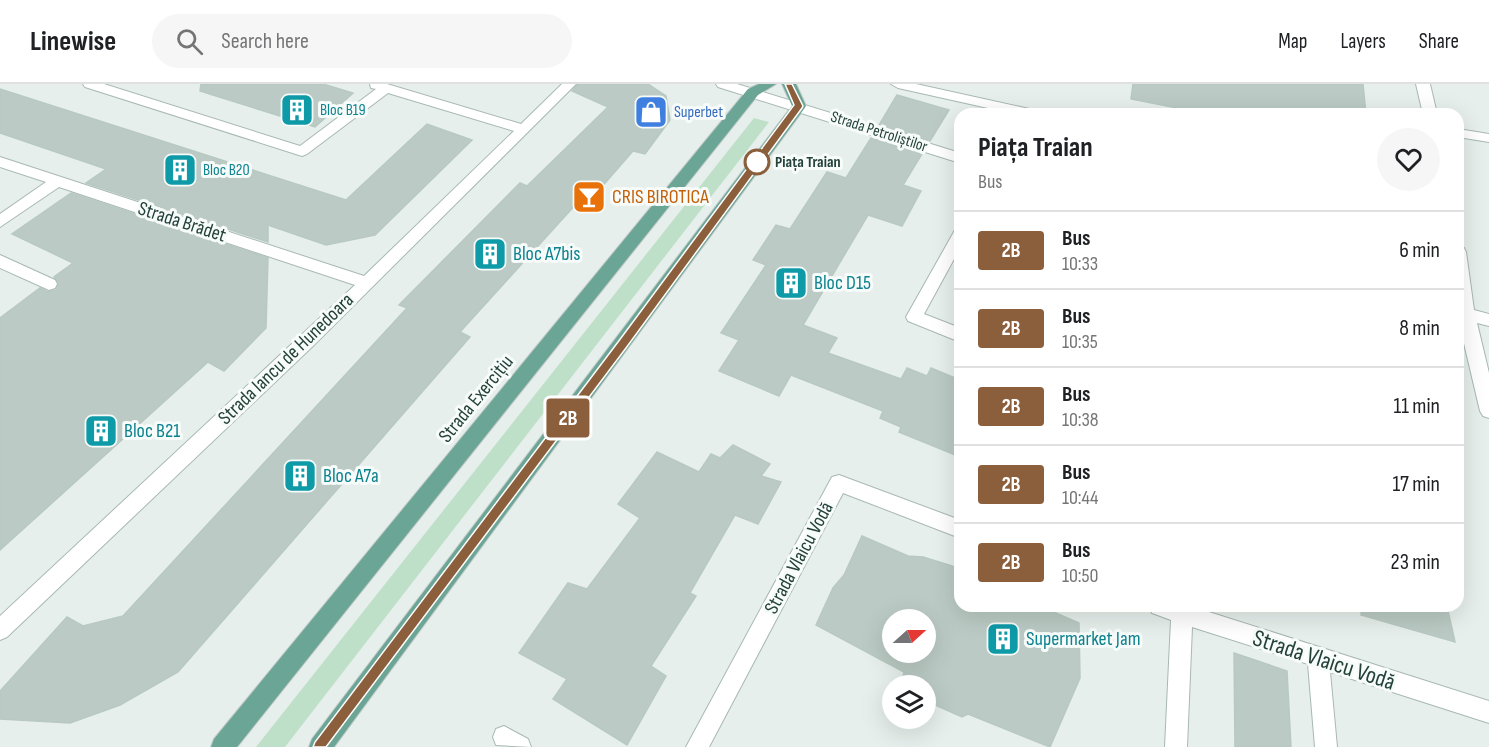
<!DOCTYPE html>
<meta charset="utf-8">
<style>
:root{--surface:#fff;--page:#f6f6f6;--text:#202124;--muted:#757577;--line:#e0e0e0}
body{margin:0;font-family:"Sofia Sans Condensed",sans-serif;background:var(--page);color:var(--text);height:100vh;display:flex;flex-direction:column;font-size:22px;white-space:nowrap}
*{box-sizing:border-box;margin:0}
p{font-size:20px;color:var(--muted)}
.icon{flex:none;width:33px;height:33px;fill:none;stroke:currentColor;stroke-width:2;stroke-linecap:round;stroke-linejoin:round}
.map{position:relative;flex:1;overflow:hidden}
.panel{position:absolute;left:954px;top:24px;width:510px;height:504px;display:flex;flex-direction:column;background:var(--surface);border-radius:18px;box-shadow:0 6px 24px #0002}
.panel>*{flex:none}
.badge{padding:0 12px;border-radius:4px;font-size:21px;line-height:39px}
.needle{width:39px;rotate:69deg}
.fabs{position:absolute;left:882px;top:525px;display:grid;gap:12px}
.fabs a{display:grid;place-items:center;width:54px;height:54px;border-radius:50%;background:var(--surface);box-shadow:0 6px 24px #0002;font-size:30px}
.map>.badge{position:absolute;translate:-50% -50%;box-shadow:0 0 0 3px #fff}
.round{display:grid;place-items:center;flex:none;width:63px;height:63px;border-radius:32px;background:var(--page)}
.overview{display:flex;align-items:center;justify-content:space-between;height:102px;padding:0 24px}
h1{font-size:28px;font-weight:700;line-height:45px}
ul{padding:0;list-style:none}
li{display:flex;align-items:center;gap:18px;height:78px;padding:0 24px;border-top:2px solid var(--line)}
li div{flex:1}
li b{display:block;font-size:22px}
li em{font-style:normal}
li .badge{min-width:66px;font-weight:700;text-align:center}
header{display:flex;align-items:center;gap:36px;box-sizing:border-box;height:84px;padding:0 30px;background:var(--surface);border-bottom:2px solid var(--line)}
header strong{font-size:28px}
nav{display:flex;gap:33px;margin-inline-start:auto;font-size:21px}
.search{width:420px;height:54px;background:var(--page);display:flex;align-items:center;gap:15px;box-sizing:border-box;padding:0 21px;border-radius:33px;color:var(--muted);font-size:22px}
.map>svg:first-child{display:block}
.green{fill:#bfe0c8}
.building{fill:#bbcac4;stroke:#b8c9c2;stroke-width:1.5;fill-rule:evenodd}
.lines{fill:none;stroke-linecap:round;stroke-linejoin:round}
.minor-casing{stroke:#a8b8b2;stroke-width:2}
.major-casing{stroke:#c2cac8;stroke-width:2}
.minor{fill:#fff;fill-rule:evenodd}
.major{fill:#6aa596;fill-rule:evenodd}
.line{fill:#8b5e3c;stroke:#fff;stroke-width:1.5}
.stop-dot{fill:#fff;stroke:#8b5e3c;stroke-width:3}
.labels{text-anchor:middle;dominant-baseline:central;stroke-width:6;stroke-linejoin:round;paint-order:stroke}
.far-culture-label{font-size:16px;fill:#0d838f;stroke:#f7fbf9;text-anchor:start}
.far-shop-label{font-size:16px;fill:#366cbe;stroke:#f7fbf9;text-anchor:start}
.far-street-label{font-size:16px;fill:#24423a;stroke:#f7fbf9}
.far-stop-label{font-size:16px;font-weight:bold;fill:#24423a;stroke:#f7fbf9;text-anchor:start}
.food-label{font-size:20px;fill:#c56008;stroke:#f7fbf9;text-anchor:start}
.street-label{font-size:20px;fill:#24423a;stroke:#f7fbf9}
.culture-label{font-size:20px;fill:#0d838f;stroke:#f7fbf9;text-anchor:start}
.near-street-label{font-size:24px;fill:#24423a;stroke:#f7fbf9}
</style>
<header>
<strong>Linewise</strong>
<div class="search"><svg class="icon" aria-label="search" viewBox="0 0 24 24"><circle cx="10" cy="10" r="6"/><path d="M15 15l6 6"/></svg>Search here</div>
<nav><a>Map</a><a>Layers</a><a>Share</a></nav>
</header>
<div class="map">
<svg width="1489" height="663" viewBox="0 0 1489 663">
<rect width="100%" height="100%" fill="#e6efeb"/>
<polygon class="green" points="754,34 769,38 285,663 256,663"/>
<g class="building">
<polygon points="201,0 323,0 353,9 315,43 200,7"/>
<polygon points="578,0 648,0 666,12 670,36 645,70 633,67 585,122 577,119 460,248 470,253 178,588 120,621 70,639 0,635 0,607 67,533 83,542 123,532 407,224 399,221 520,99 527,102 608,23 572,7"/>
<polygon points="1133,0 1363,0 1366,30 1207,30 1131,15"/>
<polygon points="0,5 346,116 427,40 472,56 375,151 326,161 268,141 268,158 86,99 106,85 0,49"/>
<polygon points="897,11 949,26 930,57 879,41"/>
<polygon points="871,54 922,70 903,101 921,107 902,142 868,131 803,241 837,254 828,269 901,295 907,284 927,292 931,284 960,296 960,373 899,348 901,343 880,334 883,327 791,291 779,312 719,287 739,256 721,249 766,181 753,176 776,141 790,145 827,88 846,94"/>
<polygon points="71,109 268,174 266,244 224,287 208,278 0,466 0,234 40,204 48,208 56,206 59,199 54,193 73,179 12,150"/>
<polygon points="733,361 770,380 761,392 781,398 758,440 735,431 690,509 696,512 651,582 666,592 627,661 553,615 567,595 519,569 568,499 587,505 640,434 618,420 657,368 699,388 711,370 720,374"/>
<path d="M862,452L908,472L923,473L952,482L960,487V522H1040L1079,539L1080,594L1050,663L968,630L962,633L926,617V602H901L904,588L816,541L833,504L844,491ZM892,536H926V568H892Z"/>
<polygon points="1362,522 1447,522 1455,558 1361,531"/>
<polygon points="1234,569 1287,587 1291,663 1235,663"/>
</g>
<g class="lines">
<g class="minor-casing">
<g id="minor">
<polygon points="83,0 104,0 300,62 376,5 371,4 370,0 387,0 521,40 562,0 576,0 313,262 7,553 0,556 0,532 355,201 59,103 0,143 0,130 46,98 0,83 0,73 364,192 514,47 388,9 307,70 302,72 85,3"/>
<polygon points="716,0 737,0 960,69 960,79 718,3"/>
<polygon points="891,0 916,0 1034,26 1041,30 1015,30 898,4"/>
<polygon points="1416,0 1430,0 1437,30 1423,30"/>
<polygon points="1458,45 1489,50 1489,58 1458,53"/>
<polygon points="960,145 960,164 924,230 960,244 960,258 908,237 906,233 955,146"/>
<polygon points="1458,162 1464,164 1466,168 1474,226 1489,230 1489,242 1477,239 1489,289 1489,334 1483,332 1480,327 1458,234"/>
<polygon points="0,171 55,196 57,200 55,204 49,206 0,184"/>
<polygon points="839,391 960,436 960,454 843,409 709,663 686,663 832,393"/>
<polygon points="1149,522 1190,522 1489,617 1489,639 1330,588 1337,663 1315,663 1308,580 1192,543 1187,663 1165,663 1171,536 1152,529"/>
<polygon points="504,642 528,655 531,663 496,661 493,653 496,645"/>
</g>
</g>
<g class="major-casing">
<g id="major">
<polygon points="759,0 776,0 758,11 237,663 211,663 214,655 748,5"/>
<polygon points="782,0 796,0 806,22 804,25 334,663 309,663 312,655 792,22"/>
</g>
</g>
<use href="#minor" class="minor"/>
<use href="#major" class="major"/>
</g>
<polygon class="line" points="785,0 792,0 803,22 802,24 626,264 326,663 313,663 315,658 618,258 794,21"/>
<defs>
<g id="building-square" transform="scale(1.725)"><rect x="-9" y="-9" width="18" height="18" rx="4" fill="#0f9aa8" stroke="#f7fbf9"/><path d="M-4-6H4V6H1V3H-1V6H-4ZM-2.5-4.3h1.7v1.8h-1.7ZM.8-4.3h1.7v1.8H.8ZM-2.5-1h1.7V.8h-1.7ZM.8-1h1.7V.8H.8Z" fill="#fff"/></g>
<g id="shop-square" transform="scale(1.725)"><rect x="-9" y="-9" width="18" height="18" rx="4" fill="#3f7fe0" stroke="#f7fbf9"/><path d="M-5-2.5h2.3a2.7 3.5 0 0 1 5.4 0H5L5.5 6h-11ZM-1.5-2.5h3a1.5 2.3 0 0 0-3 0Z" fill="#fff"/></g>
<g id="bar-square" transform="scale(1.725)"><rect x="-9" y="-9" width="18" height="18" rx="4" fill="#e8710a" stroke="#f7fbf9"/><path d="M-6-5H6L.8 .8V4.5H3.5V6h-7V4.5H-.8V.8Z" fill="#fff"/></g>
</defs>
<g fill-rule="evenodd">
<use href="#building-square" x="297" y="26"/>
<use href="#shop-square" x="651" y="28"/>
<use href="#building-square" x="180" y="86"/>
<use href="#bar-square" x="589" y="113"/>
<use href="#building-square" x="490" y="170"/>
<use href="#building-square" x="791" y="199"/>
<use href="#building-square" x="101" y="347"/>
<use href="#building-square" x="300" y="392"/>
<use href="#building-square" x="1003" y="555"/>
</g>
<circle class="stop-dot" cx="757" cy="78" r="12"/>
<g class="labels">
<g class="far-culture-label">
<text x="320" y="26">Bloc B19</text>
<text x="203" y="86">Bloc B20</text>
</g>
<g class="far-shop-label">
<text x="674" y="28">Superbet</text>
</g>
<g class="far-street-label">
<text transform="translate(879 48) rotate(18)">Strada Petroliștilor</text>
</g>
<g class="far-stop-label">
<text x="775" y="78">Piața Traian</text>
</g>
<g class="food-label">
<text x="612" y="113">CRIS BIROTICA</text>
</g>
<g class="street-label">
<text transform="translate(182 138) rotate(18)">Strada Brădet</text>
<text transform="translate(286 275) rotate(-44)">Strada Iancu de Hunedoara</text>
<text transform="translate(476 315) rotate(-51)">Strada Exercițiu</text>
<text transform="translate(799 474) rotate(-62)">Strada Vlaicu Vodă</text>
</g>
<g class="culture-label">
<text x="513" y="170">Bloc A7bis</text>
<text x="814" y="199">Bloc D15</text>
<text x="124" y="347">Bloc B21</text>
<text x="323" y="392">Bloc A7a</text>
<text x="1026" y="555">Supermarket Jam</text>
</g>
<g class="near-street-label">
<text transform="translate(1324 576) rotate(18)">Strada Vlaicu Vodă</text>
</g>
</g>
</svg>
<div class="fabs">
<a><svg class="needle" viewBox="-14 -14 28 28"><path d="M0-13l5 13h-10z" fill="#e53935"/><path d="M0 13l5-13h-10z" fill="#757577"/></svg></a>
<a><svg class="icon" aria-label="layers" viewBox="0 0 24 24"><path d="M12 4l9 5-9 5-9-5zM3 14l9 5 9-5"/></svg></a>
</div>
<b class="badge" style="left:568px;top:334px;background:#8b5e3c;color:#fff">2B</b>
<section class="panel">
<div class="overview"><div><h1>Piața Traian</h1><p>Bus</p></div><a class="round"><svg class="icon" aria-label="heart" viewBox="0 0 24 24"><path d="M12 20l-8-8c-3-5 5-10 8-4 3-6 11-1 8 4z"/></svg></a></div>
<ul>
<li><span class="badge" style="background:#8b5e3c;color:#fff">2B</span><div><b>Bus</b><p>10:33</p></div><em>6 min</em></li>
<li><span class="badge" style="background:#8b5e3c;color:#fff">2B</span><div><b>Bus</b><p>10:35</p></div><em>8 min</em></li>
<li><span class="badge" style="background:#8b5e3c;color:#fff">2B</span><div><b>Bus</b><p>10:38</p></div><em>11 min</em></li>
<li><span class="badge" style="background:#8b5e3c;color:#fff">2B</span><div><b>Bus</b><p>10:44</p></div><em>17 min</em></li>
<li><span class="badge" style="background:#8b5e3c;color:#fff">2B</span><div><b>Bus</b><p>10:50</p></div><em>23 min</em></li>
</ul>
</section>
</div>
